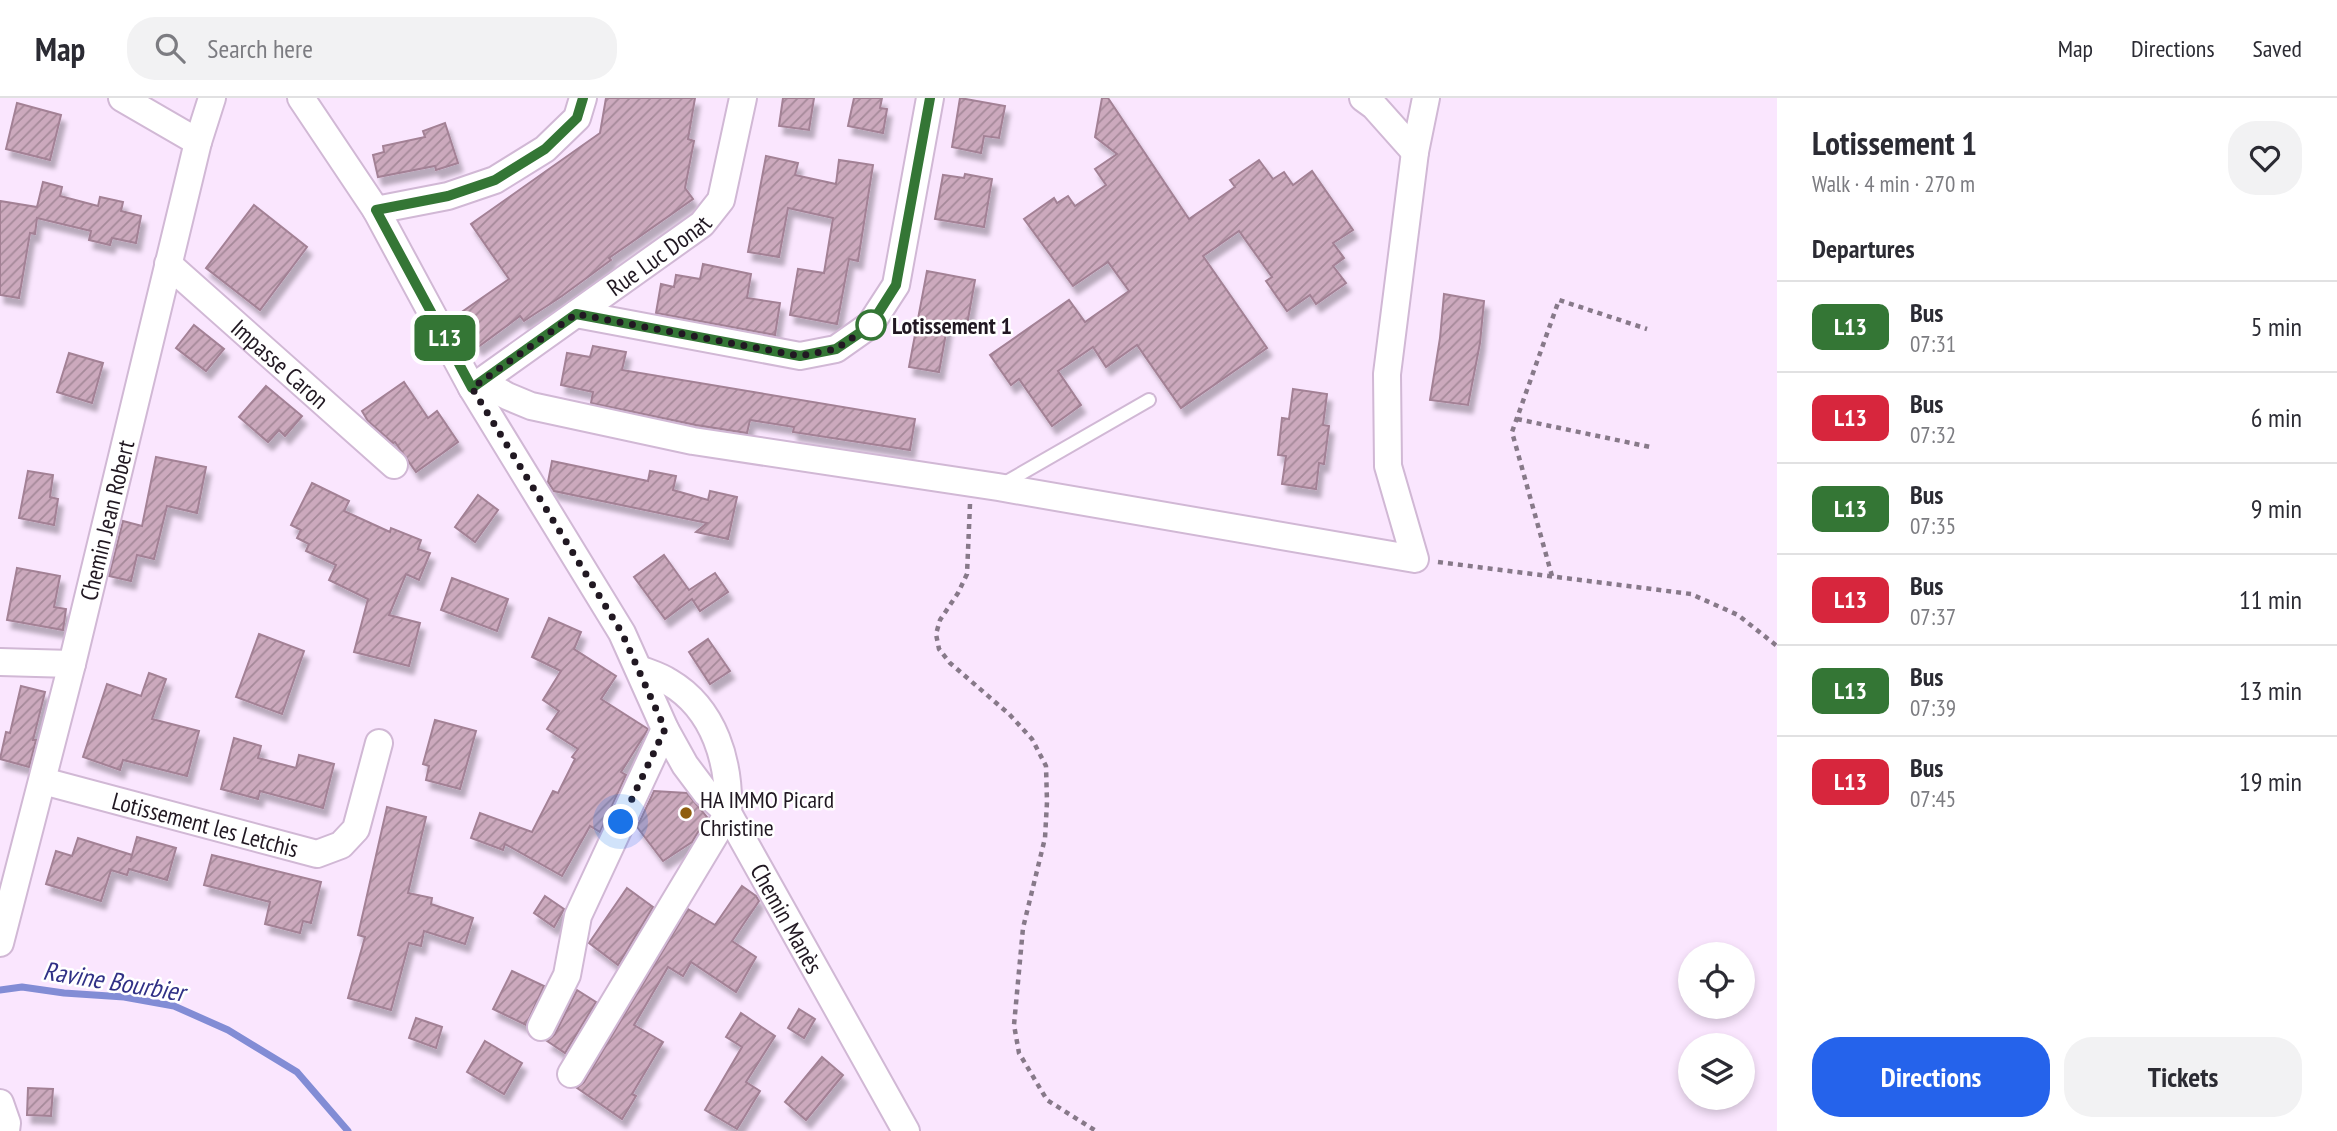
<!DOCTYPE html>
<meta charset="utf-8">
<style>
:root{--surface:#fff;--page:#f2f2f3;--text:#2b2b33;--muted:#7c7c81;--line:#e1e1e2;--accent:#2563eb}
body{margin:0;font-family:"PT Sans Narrow",sans-serif;background:var(--page);color:var(--text);height:100vh;display:flex;flex-direction:column;font-size:26px;white-space:nowrap}
*{box-sizing:border-box;margin:0}
p{font-size:23px;color:var(--muted)}
.icon{flex:none;width:38px;height:38px;fill:none;stroke:currentColor;stroke-width:2;stroke-linecap:round;stroke-linejoin:round}
.map{position:relative;flex:1;overflow:hidden}
.drawer{display:flex;flex-direction:column;background:var(--surface);width:560px}
.drawer>*{flex:none}
.badge{padding:0 14px;border-radius:10px;font-size:24px;line-height:46px}
.controls{position:absolute;left:1678px;top:844px;display:grid;gap:14px}
.controls a{display:grid;place-items:center;width:77px;height:77px;border-radius:50%;background:var(--surface);box-shadow:0 4px 10px #0003;font-size:35px}
.you{position:absolute;width:35px;height:35px;margin:-18px;border:5px solid #fff;border-radius:50%;background:#1a73e8;box-shadow:0 0 0 10px #1a73e833}
.map>.badge{position:absolute;translate:-50% -50%;box-shadow:0 0 0 4px #fff}
h2{padding:0 35px;font-size:26px;line-height:63px}
.round{display:grid;place-items:center;flex:none;width:74px;height:74px;border-radius:28px;background:var(--page)}
.headline{display:flex;align-items:center;justify-content:space-between;height:119px;padding:0 35px}
h1{font-size:33px;font-weight:800;line-height:52px}
.button{display:flex;gap:14px;margin-top:auto;padding:14px 35px}
.button a{flex:1;height:80px;border-radius:28px;background:var(--accent);color:#fff;font-size:28px;font-weight:800;line-height:80px;text-align:center}
.button a+a{background:var(--page);color:var(--text)}
ul{padding:0;list-style:none}
li{display:flex;align-items:center;gap:21px;height:91px;padding:0 35px;border-top:2px solid var(--line)}
li div{flex:1}
li b{display:block;font-size:26px}
li em{font-style:normal}
li .badge{min-width:77px;font-weight:700;text-align:center}
header{display:flex;align-items:center;gap:42px;box-sizing:border-box;height:98px;padding:0 35px;background:var(--surface);border-bottom:2px solid var(--line)}
header strong{font-size:33px}
nav{display:flex;gap:38px;margin-inline-start:auto;font-size:24px}
.search{width:490px;height:63px;background:var(--page);display:flex;align-items:center;gap:18px;box-sizing:border-box;padding:0 24px;border-radius:28px;color:var(--muted);font-size:26px}
main{display:flex;flex:1;min-height:0}
.map>svg:first-child{display:block}
.lines{fill:none;stroke-linecap:round;stroke-linejoin:round}
.stream{stroke:#828cd5;stroke-width:7}
.building{fill:url(#building-hatch);stroke:#a38195;stroke-width:2;filter:url(#shadow)}
.lane-casing{stroke:#d1b8d5;stroke-width:16}
.street-casing{stroke:#d1b8d5;stroke-width:30}
.path{stroke:#877989;stroke-width:4.5;stroke-dasharray:5 5;stroke-linecap:butt}
.lane{stroke:#fff;stroke-width:12}
.street{stroke:#fff;stroke-width:26}
.line-casing{stroke:#fff;stroke-width:16}
.line{stroke:#347635;stroke-width:10}
.walk{stroke:#211822;stroke-width:7;stroke-dasharray:0 12.6}
.stop-dot{fill:#fff;stroke:#347635;stroke-width:3.5}
.poi-dot{fill:#905e0e;stroke:#fff;stroke-width:2.5}
.labels{text-anchor:middle;dominant-baseline:central;stroke-width:5;stroke-linejoin:round;paint-order:stroke}
.street-label{font-size:24px;fill:#211822;stroke:#fff}
.stop-label{font-size:24px;font-weight:bold;fill:#211822;stroke:#fff;text-anchor:start}
.poi-label{font-size:24px;fill:#211822;stroke:#fff;text-anchor:start}
.water-label{font-size:26px;font-style:italic;fill:#303186;stroke:#fff}
</style>
<header>
<strong>Map</strong>
<div class="search"><svg class="icon" aria-label="search" viewBox="0 0 24 24"><circle cx="10" cy="10" r="6"/><path d="M15 15l6 6"/></svg>Search here</div>
<nav><a>Map</a><a>Directions</a><a>Saved</a></nav>
</header>
<main>
<div class="map">
<svg width="1777" height="1033" viewBox="0 0 1777 1033">
<defs>
<pattern id="building-hatch" width="6" height="6" patternUnits="userSpaceOnUse" patternTransform="scale(1.75)"><rect width="6" height="6" fill="#cca9bd"/><path d="M-1 1l2-2M0 6l6-6M5 7l2-2" fill="none" stroke="#a58999"/></pattern>
<filter id="shadow"><feDropShadow dx="4.5" dy="8" stdDeviation="2" flood-color="#0004"/></filter>
</defs>
<rect width="100%" height="100%" fill="#fae6fe"/>
<g class="lines">
<polyline class="stream" points="0,892 22,889 64,895 124,899 174,908 228,932 297,974 348,1033"/>
</g>
<g class="building">
<polygon points="606,0 695,0 688,41 694,43 685,90 693,101 609,160 611,162 562,198 524,223 520,218 478,249 456,218 509,181 471,126 600,35"/>
<polygon points="783,0 814,0 809,32 779,28"/>
<polygon points="854,0 882,0 880,10 887,11 883,35 848,28"/>
<polygon points="960,0 1005,8 999,40 984,38 981,55 952,49"/>
<polygon points="1102,0 1108,0 1189,121 1235,89 1230,82 1259,62 1273,81 1284,74 1293,87 1312,73 1353,132 1333,145 1344,160 1333,168 1346,185 1316,206 1310,197 1287,213 1266,183 1272,179 1239,133 1203,158 1267,250 1181,310 1137,247 1106,269 1093,249 1058,273 1081,307 1052,328 1019,281 1011,287 990,257 1069,202 1085,224 1129,193 1108,164 1073,188 1024,121 1054,100 1057,105 1068,98 1075,108 1106,87 1095,71 1117,56 1095,39"/>
<polygon points="17,5 61,17 50,62 6,51"/>
<polygon points="445,25 458,65 436,72 435,68 378,79 373,57 384,54 383,48 425,39 423,33"/>
<polygon points="766,58 798,65 795,77 836,86 839,62 873,67 858,163 849,161 837,226 790,217 798,171 824,175 833,120 788,110 779,159 748,154"/>
<polygon points="965,76 992,81 984,129 935,121 943,77 964,80"/>
<polygon points="43,84 62,89 60,98 98,108 100,99 123,104 121,113 141,118 136,145 112,140 110,147 89,142 91,133 37,120 35,136 30,135 19,200 0,197 0,103 37,109"/>
<polygon points="254,107 307,149 260,212 206,170"/>
<polygon points="703,166 751,176 747,200 780,205 775,237 656,215 661,186 674,189 676,177 700,181"/>
<polygon points="927,173 975,182 967,227 948,224 939,274 909,269"/>
<polygon points="1444,196 1484,203 1480,245 1468,307 1430,302 1440,240"/>
<polygon points="194,227 224,251 206,273 176,250"/>
<polygon points="593,248 626,254 622,272 915,321 910,352 793,334 794,329 750,322 747,335 696,327 591,305 593,294 561,287 567,255 590,259"/>
<polygon points="69,255 103,265 92,305 57,294"/>
<polygon points="404,284 428,320 437,313 458,344 416,374 395,344 393,345 368,323 362,313"/>
<polygon points="266,288 302,318 285,338 279,332 268,344 239,319"/>
<polygon points="1293,291 1327,296 1323,327 1329,328 1324,366 1319,365 1316,391 1282,386 1286,358 1278,357 1282,320 1289,321"/>
<polygon points="156,359 206,369 197,415 167,408 154,461 137,457 131,483 109,478 123,423 142,428"/>
<polygon points="552,363 648,383 650,373 676,378 673,392 708,402 710,393 737,399 728,441 696,434 707,425 554,393 548,384"/>
<polygon points="28,373 53,377 50,399 58,401 54,427 19,420"/>
<polygon points="312,385 349,403 344,413 390,434 391,430 421,442 418,451 430,455 419,482 406,476 389,517 420,525 409,568 354,554 368,501 329,482 336,467 306,453 309,446 297,440 301,432 291,427"/>
<polygon points="478,397 498,412 475,444 455,429"/>
<polygon points="664,457 689,492 715,475 728,494 700,513 692,501 665,521 634,479"/>
<polygon points="17,470 60,478 54,509 66,511 63,532 7,522"/>
<polygon points="452,480 508,501 497,533 441,512"/>
<polygon points="549,520 581,534 574,551 616,578 601,601 648,631 621,674 626,677 600,734 590,728 562,778 505,746 503,752 471,740 480,715 532,734 553,693 558,695 575,661 572,659 578,651 547,631 559,613 543,602 561,573 532,559"/>
<polygon points="259,536 304,553 282,616 236,599"/>
<polygon points="708,541 730,573 710,586 689,554"/>
<polygon points="149,575 166,581 152,621 199,633 187,678 123,662 120,672 83,659 107,586 141,598"/>
<polygon points="21,588 45,594 33,642 36,642 29,669 0,661 6,634 10,635"/>
<polygon points="435,622 476,633 460,691 426,682 429,668 423,666"/>
<polygon points="234,640 261,648 258,660 296,670 299,657 334,666 323,710 260,693 258,701 221,691"/>
<polygon points="654,693 687,695 707,719 692,744 663,763 637,729"/>
<polygon points="387,709 426,719 408,795 432,800 431,806 473,820 465,846 424,833 421,848 409,845 391,912 348,900 365,839 358,837"/>
<polygon points="137,739 176,750 167,782 129,771 127,777 111,772 101,803 46,786 56,753 72,758 78,740 132,757 130,764"/>
<polygon points="212,757 321,784 311,825 303,823 300,835 265,826 270,804 204,787"/>
<polygon points="742,788 756,798 759,803 732,843 756,859 736,894 691,864 683,878 668,869 634,927 663,944 632,996 636,998 622,1021 577,990 584,984 688,811 715,827"/>
<polygon points="627,790 653,809 618,867 589,845"/>
<polygon points="545,798 564,811 554,829 534,815"/>
<polygon points="512,873 544,888 526,927 493,911"/>
<polygon points="577,892 596,904 565,955 547,943 555,936"/>
<polygon points="799,911 815,921 804,940 788,930"/>
<polygon points="741,915 775,938 746,984 760,993 737,1031 705,1012 742,949 726,939"/>
<polygon points="416,920 442,929 436,950 409,940"/>
<polygon points="485,943 522,965 504,996 467,974"/>
<polygon points="822,959 843,977 806,1022 785,1004"/>
<polygon points="28,990 53,991 51,1018 27,1017"/>
</g>
<g class="lines">
<g class="lane-casing">
<polyline id="lane" points="1003,386 1149,302"/>
</g>
<g class="street-casing">
<g id="street">
<polyline points="122,0 198,44"/>
<path id="s1" d="M301,0L376,112L472,290L622,535L665,631L685,667L706,695L728,715L906,1033"/>
<polyline points="1363,0 1374,8 1415,54"/>
<polyline points="376,112 448,98 495,82 545,51 577,20 583,0"/>
<path id="s2" d="M168,166L394,367"/>
<polyline points="576,216 800,258 836,251 870,227 896,187 930,0"/>
<polyline points="482,284 507,298 531,308 693,343 998,389 1415,461 1388,368 1387,276 1415,54 1426,0"/>
<path id="s3" d="M472,290L702,126L721,102L743,0"/>
<polyline points="0,564 72,566"/>
<path id="s4" d="M43,683L317,756L341,747L356,731L379,645"/>
<path id="s5" d="M0,845L72,566L198,44L212,0"/>
<polyline points="541,929 567,877 578,818 665,631"/>
<path d="M571,976L728,715C730,665 715,611 669,584C660,578 649,575 639,571"/>
<polyline points="0,1005 7,1025 6,1033"/>
</g>
</g>
<g class="path">
<polyline points="1517,321 1650,349"/>
<polyline points="970,406 967,476 958,495 940,522 936,536 939,551 950,565 1009,616 1032,641 1046,668 1047,704 1045,740 1023,830 1014,927 1019,955 1047,1002 1096,1033"/>
<polyline points="1438,464 1691,496 1738,517 1777,548"/>
<polyline points="1552,478 1512,334 1559,202 1647,231"/>
</g>
<use href="#lane" class="lane"/>
<use href="#street" class="street"/>
</g>
<g class="lines">
<g class="line-casing">
<polyline id="line" points="583,0 577,20 545,51 495,82 448,98 376,112 472,290 576,216 800,258 836,251 870,228 896,187 930,0"/>
</g>
<use href="#line" class="line"/>
<polyline class="walk" points="621,724 665,631 622,535 472,290 576,216 800,258 836,251 871,227"/>
</g>
<circle class="stop-dot" cx="871" cy="227" r="14"/>
<circle class="poi-dot" cx="686" cy="715" r="7"/>
<g class="labels">
<g class="street-label">
<text stroke="none"><textPath href="#s3" startOffset="229">Rue Luc Donat</textPath></text>
<text stroke="none"><textPath href="#s2" startOffset="150">Impasse Caron</textPath></text>
<text stroke="none"><textPath href="#s5" startOffset="436">Chemin Jean Robert</textPath></text>
<text stroke="none"><textPath href="#s4" startOffset="168">Lotissement les Letchis</textPath></text>
<text stroke="none"><textPath href="#s1" startOffset="956">Chemin Manès</textPath></text>
</g>
<g class="stop-label">
<text x="892" y="227">Lotissement 1</text>
</g>
<g class="poi-label">
<text x="700" y="701">HA IMMO Picard<tspan x="700" dy="28">Christine</tspan></text>
</g>
<g class="water-label">
<text transform="translate(114 883) rotate(9)">Ravine Bourbier</text>
</g>
</g>
</svg>
<div class="controls">
<a><svg class="icon" aria-label="locate" viewBox="0 0 24 24"><circle cx="12" cy="12" r="6"/><path d="M12 2v4M12 18v4M2 12h4M18 12h4"/></svg></a>
<a><svg class="icon" aria-label="layers" viewBox="0 0 24 24"><path d="M12 4l9 5-9 5-9-5zM3 14l9 5 9-5"/></svg></a>
</div>
<div class="you" style="left:621px;top:724px"></div>
<b class="badge" style="left:445px;top:240px;background:#347635;color:#fff">L13</b>
</div>
<section class="drawer">
<div class="headline"><div><h1>Lotissement 1</h1><p>Walk · 4 min · 270 m</p></div><a class="round"><svg class="icon" aria-label="heart" viewBox="0 0 24 24"><path d="M12 20l-8-8c-3-5 5-10 8-4 3-6 11-1 8 4z"/></svg></a></div>
<h2>Departures</h2>
<ul>
<li><span class="badge" style="background:#347635;color:#fff">L13</span><div><b>Bus</b><p>07:31</p></div><em>5 min</em></li>
<li><span class="badge" style="background:#d7263d;color:#fff">L13</span><div><b>Bus</b><p>07:32</p></div><em>6 min</em></li>
<li><span class="badge" style="background:#347635;color:#fff">L13</span><div><b>Bus</b><p>07:35</p></div><em>9 min</em></li>
<li><span class="badge" style="background:#d7263d;color:#fff">L13</span><div><b>Bus</b><p>07:37</p></div><em>11 min</em></li>
<li><span class="badge" style="background:#347635;color:#fff">L13</span><div><b>Bus</b><p>07:39</p></div><em>13 min</em></li>
<li><span class="badge" style="background:#d7263d;color:#fff">L13</span><div><b>Bus</b><p>07:45</p></div><em>19 min</em></li>
</ul>
<div class="button"><a>Directions</a><a>Tickets</a></div>
</section>
</main>
